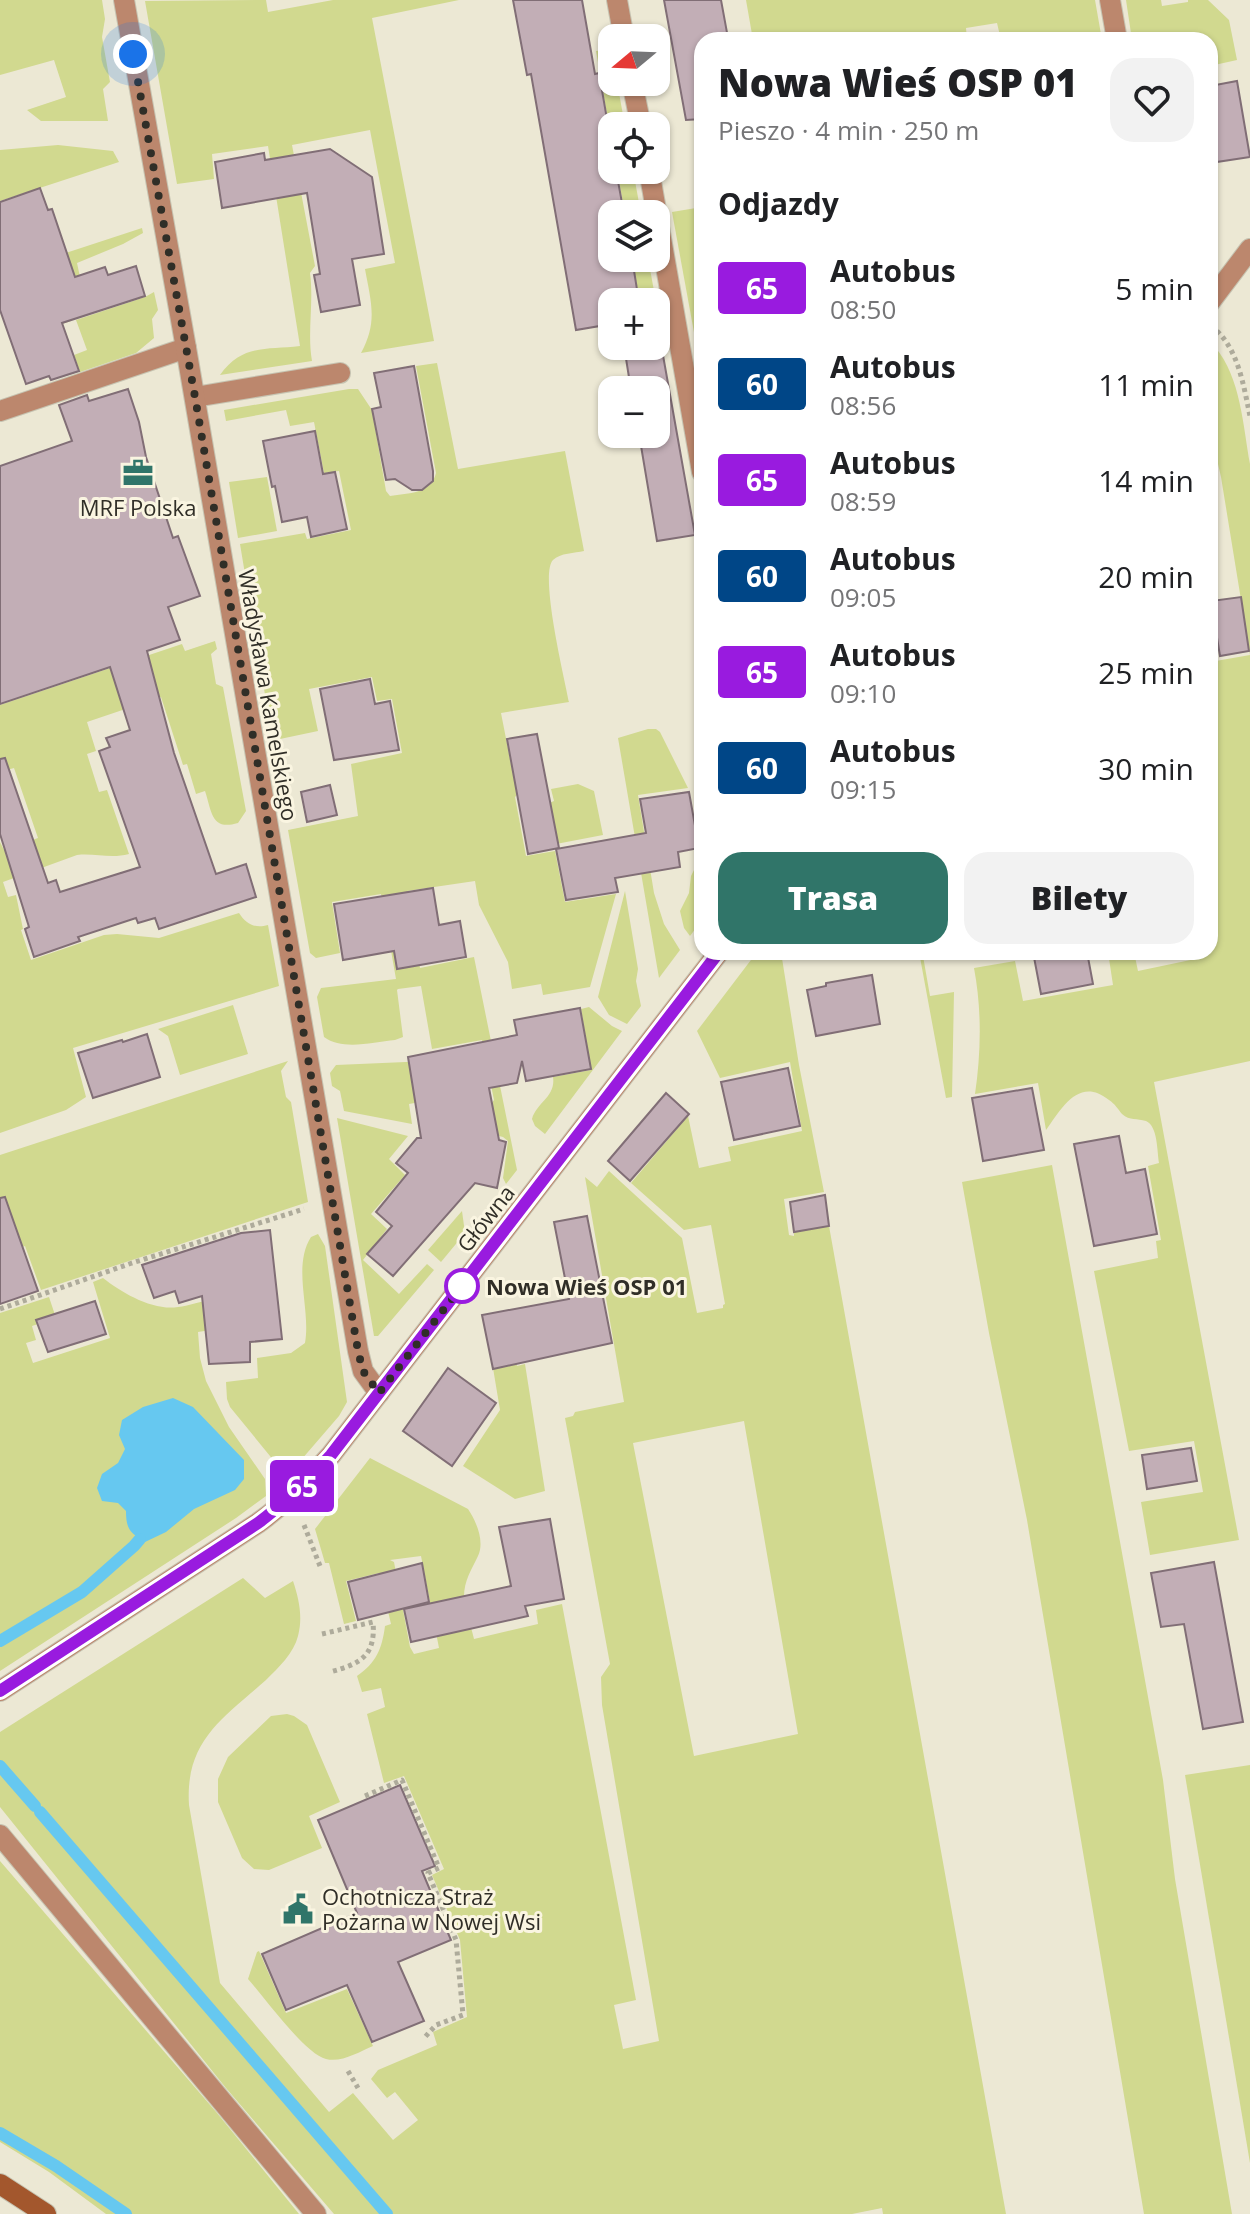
<!DOCTYPE html>
<html lang="pl">
<meta charset="utf-8">
<style>
:root{--surface:#fff;--page:#f2f2f2;--text:#202124;--muted:#757577;--accent:#307569}
body{margin:0;font-family:"Open Sans",sans-serif;background:var(--page);color:var(--text);height:100vh;display:flex;flex-direction:column;font-size:30px;white-space:nowrap}
*{box-sizing:border-box;margin:0}
p{font-size:26px;color:var(--muted)}
.icon{flex:none;width:44px;height:44px;fill:none;stroke:currentColor;stroke-width:2;stroke-linecap:round;stroke-linejoin:round}
.map{position:relative;flex:1;overflow:hidden}
.details{position:absolute;left:694px;top:32px;width:524px;height:928px;display:flex;flex-direction:column;background:var(--surface);border-radius:24px;box-shadow:0 2px 6px #0004}
.details>*{flex:none}
.badge{padding:0 16px;border-radius:6px;font-size:28px;line-height:52px}
.needle{width:52px;rotate:251deg}
.controls{position:absolute;left:598px;top:24px;display:grid;gap:16px}
.controls a{display:grid;place-items:center;width:72px;height:72px;border-radius:16px;background:var(--surface);box-shadow:0 2px 6px #0004;font-size:40px}
.you{position:absolute;width:40px;height:40px;margin:-20px;border:6px solid #fff;border-radius:50%;background:#1a73e8;box-shadow:0 0 0 12px #1a73e833}
.map>.badge{position:absolute;translate:-50% -50%;box-shadow:0 0 0 4px #fff}
h2{padding:0 24px;font-size:30px;line-height:72px}
.round{display:grid;place-items:center;flex:none;width:84px;height:84px;border-radius:24px;background:var(--page)}
.headline{display:flex;align-items:center;justify-content:space-between;height:136px;padding:0 24px}
h1{font-size:38px;font-weight:800;line-height:60px}
.cta{display:flex;gap:16px;margin-top:auto;padding:16px 24px}
.cta a{flex:1;height:92px;border-radius:24px;background:var(--accent);color:#fff;font-size:32px;font-weight:800;line-height:92px;text-align:center}
.cta a+a{background:var(--page);color:var(--text)}
ul{padding:0;list-style:none}
li{display:flex;align-items:center;gap:24px;height:96px;padding:0 24px}
li div{flex:1}
li b{display:block;font-size:30px}
li em{font-style:normal}
li .badge{min-width:88px;font-weight:700;text-align:center}
.map>svg:first-child{display:block}
.green{fill:#d1d98f;fill-rule:evenodd}
.water{fill:#66c8f0}
.lines{fill:none;stroke-linecap:round;stroke-linejoin:round}
.stream{stroke:#66c8f0;stroke-width:12}
.building{fill:#c2aeb6;stroke:#816e76;stroke-width:2}
.service-casing{stroke:#c6c3b1;stroke-width:22}
.minor-casing{stroke:#c6c3b1;stroke-width:22}
.secondary-casing{stroke:#c6c3b1;stroke-width:22}
.path{stroke:#aeab9b;stroke-width:5;stroke-dasharray:4 4;stroke-linecap:butt}
.service{stroke:#bc876d;stroke-width:20}
.minor{stroke:#bc876d;stroke-width:20}
.secondary{stroke:#a3572d;stroke-width:20}
.line-casing{stroke:#fff;stroke-width:18}
.line{stroke:#991bdf;stroke-width:12}
.walk{stroke:#302e27;stroke-width:8;stroke-dasharray:0 14.4}
.stop-dot{fill:#fff;stroke:#991bdf;stroke-width:4}
.labels{text-anchor:middle;dominant-baseline:central;stroke-width:6;stroke-linejoin:round;paint-order:stroke}
.poi-label{font-size:22px;fill:#302e27;stroke:#faf5e1}
.street-label{font-size:22px;fill:#302e27;stroke:#faf5e1}
.stop-label{font-size:22px;font-weight:bold;fill:#302e27;stroke:#faf5e1;text-anchor:start}
</style>
<div class="map">
<svg width="1250" height="2214" viewBox="0 0 1250 2214">
<rect width="100%" height="100%" fill="#ece8d4"/>
<g class="green">
<polygon points="0,0 102,0 105,19 102,37 110,82 103,89 108,121 41,121 27,110 66,97 54,60 0,75"/>
<path d="M266,0L268,12L333,0H459L372,18L434,341L361,353C378,322 371,302 365,269L395,263L370,130L292,145L315,266L310,273C314,303 307,332 312,361L220,375C242,344 267,350 300,346L268,146L212,154L214,179L177,184L145,1Z"/>
<polygon points="746,0 1095,0 1102,40 1081,40 1080,34 1044,40 1001,40 997,23 966,28 967,40 753,40"/>
<polygon points="1126,0 1161,0 1162,6 1188,2 1188,0 1208,0 1229,20 1237,60 1210,66 1210,40 1132,40"/>
<polygon points="611,49 612,82 617,82 625,126 612,126 612,143 596,51"/>
<polygon points="58,145 113,151 119,162 0,201 0,150"/>
<polygon points="617,170 633,170 641,214 625,214"/>
<polygon points="702,207 702,376 672,212"/>
<polygon points="142,228 143,233 123,244 77,263 80,277 58,285 71,321 62,324 23,267"/>
<polygon points="632,258 648,258 658,313 656,313 656,302 640,302"/>
<polygon points="154,292 158,310 152,319 154,338 136,353 80,372 74,355 87,350 76,320 145,297"/>
<path d="M1215,347C1241,378 1243,426 1250,464V1061L1154,1082L1239,1540L1150,1555L1141,1502L1203,1492L1194,1441L1129,1451L1094,1271L1158,1258L1156,1241L1161,1240L1148,1166L1159,1163C1157,1152 1158,1126 1146,1121C1137,1118 1130,1121 1122,1114C1118,1109 1115,1104 1109,1100C1079,1076 1062,1108 1046,1130L1038,1083L975,1094C981,1053 982,1010 974,968L1015,961L1023,1001L1113,985L1108,952H1134L1138,971L1200,958V952H1210V662L1250,655L1221,477L1218,464L1210,461V353Z"/>
<path d="M437,363L458,469L565,451L584,551C575,553 560,553 553,560C539,574 565,680 569,702L501,713L517,795L515,797L526,856L555,851L565,902L616,894L590,987L543,995L541,984L512,989L508,962L479,905L475,881L407,891L420,968L474,957L517,1170L506,1184L503,1178L508,1141L503,1137L495,1135L489,1107L494,1100L482,1040L432,1049L421,986L398,989L397,990L403,1037L395,1040C373,1042 343,1051 324,1037L317,997L321,988L396,979L381,894L332,902L340,953L316,958L310,953L288,830L358,816L351,764L402,753L392,699L377,701L372,677L309,689L318,731L280,739L271,731L240,544L305,533L307,539L351,530L339,471L324,473L314,422L290,426L286,410L226,421L224,410L349,389H358L372,410L386,491L390,496C409,493 431,494 436,473L416,366Z"/>
<polygon points="267,477 277,531 238,538 229,482"/>
<path d="M215,641L217,649L211,654L216,684L223,687L246,811L238,823C211,831 212,812 205,791L196,794L187,764L183,765L161,697L87,722L96,751L87,754L99,792L107,790L129,854C111,859 95,853 77,855L3,882L8,897L16,895L23,929L21,930L31,960L104,935L117,934L159,938L239,913C246,924 255,929 268,925L279,986L73,1048L86,1097L66,1110L0,1133V842L4,850L38,838L14,768L0,772V705L182,644L185,651Z"/>
<polygon points="648,729 656,729 660,732 688,788 638,795 654,893 664,924 680,950 659,978 618,738"/>
<polygon points="578,784 594,791 603,835 556,844 549,803 554,801 551,789"/>
<polygon points="695,868 702,868 702,920 690,936 684,928 680,911 689,893 691,876"/>
<polygon points="625,891 638,969 636,981 641,1006 627,1024 609,1015 598,997"/>
<path d="M757,952H781L799,1065L824,1192L784,1199L789,1235L794,1236V1232L829,1226L1006,2214H883L882,2208L852,2214H334L226,2088L0,1807V1732L243,1578L265,1598L293,1581C299,1599 303,1617 298,1636C294,1653 278,1668 266,1680C222,1719 185,1741 189,1805L220,1983L329,2112L353,2093L393,2140L418,2120L395,2092L387,2098L371,2079L378,2070L437,2045L433,2032L467,2017L460,1940L432,1875L444,1869L404,1776L384,1783L367,1714L385,1707L381,1688L362,1692L357,1676C376,1663 382,1649 385,1626L391,1624L379,1573L346,1581L356,1621L344,1624L329,1563H325L315,1529L370,1458L468,1509C476,1521 485,1541 478,1556C472,1569 464,1580 464,1597C465,1610 471,1626 474,1639L538,1624L536,1610L562,1604L636,2000L614,2005L623,2049L659,2041L602,1705L601,1677L610,1664L565,1418L573,1416L575,1412L624,1402L585,1177L597,1187L609,1171L682,1238L697,1313L723,1308V1305L725,1304L711,1225L684,1230L631,1183L688,1116L699,1168L731,1161L728,1147L802,1131L790,1062L720,1078L697,1031ZM744,1421L798,1734L694,1756L633,1443ZM421,1556L439,1648L414,1654L410,1647L394,1562L390,1560Z"/>
<polygon points="919,952 944,952 923,956 930,996 954,992 952,1097 946,1098"/>
<polygon points="233,1005 248,1054 180,1075 168,1036 158,1029"/>
<path d="M589,1007L612,1026L622,1031L545,1134L535,1126L532,1119C537,1102 556,1097 553,1077L591,1070L581,1009Z"/>
<polygon points="288,1061 281,1071 286,1097 291,1102 308,1202 41,1290 25,1246 0,1254 0,1155"/>
<polygon points="429,1061 437,1099 409,1104 412,1124 344,1111 340,1091 332,1086 330,1073 336,1065"/>
<polygon points="337,1118 408,1136 389,1159 405,1175 371,1214 387,1229 363,1260 399,1294 427,1264 434,1270 378,1336 374,1336"/>
<polygon points="1052,1165 1163,1780 1175,1879 1232,2214 1144,2214 1027,1520 989,1333 962,1182"/>
<polygon points="462,1211 465,1233 441,1262 428,1250"/>
<path d="M318,1234L325,1246L347,1402L339,1416L289,1474L279,1467L230,1407L227,1399L226,1382L258,1378L257,1358L291,1353L305,1343C311,1309 292,1267 311,1237Z"/>
<path d="M103,1278C122,1293 153,1311 178,1307C189,1306 198,1301 210,1301L217,1329L198,1332L200,1358L206,1381L229,1427L265,1479L266,1496L236,1518L0,1671V1313L49,1297L56,1318L32,1326L36,1340L26,1343L33,1363L110,1338L93,1282Z"/>
<polygon points="515,1357 517,1366 525,1364 545,1491 515,1499 463,1466 500,1410 492,1362"/>
<polygon points="287,1714 294,1716 307,1725 340,1802 309,1816 322,1848 269,1870 254,1869 242,1858 218,1802 218,1779 228,1757 271,1716"/>
<polygon points="1250,1765 1250,2163 1185,1775"/>
<polygon points="0,1861 217,2113 299,2214 106,2214 49,2172 0,2142"/>
<path d="M259,1951L286,2013L347,1989L373,2046C359,2052 341,2063 326,2059C305,2054 264,1997 248,1979L257,1952Z"/>
</g>
<path class="water" d="M173,1398L193,1407L244,1460V1479L235,1490L194,1509L166,1532L145,1542C130,1533 126,1529 126,1511L118,1503L102,1501L97,1488L102,1474L118,1463L125,1449L119,1435L122,1420L143,1407Z"/>
<g class="lines">
<g class="stream">
<polyline points="0,1641 82,1592 134,1546 140,1539"/>
<polyline points="0,1766 35,1806"/>
<polyline points="40,1812 387,2214"/>
<polyline points="0,2133 56,2166 126,2214"/>
</g>
</g>
<g class="building">
<polygon points="513,0 582,0 595,74 599,73 612,148 612,170 616,170 624,214 612,214 612,258 632,258 639,302 612,302 612,335 602,337 600,326 576,330 531,74 527,75"/>
<polygon points="664,0 721,0 728,38 702,40 702,119 686,120"/>
<polygon points="1237,81 1250,157 1210,163 1210,86"/>
<polygon points="330,149 372,177 384,254 352,259 360,305 321,312 314,275 320,274 307,193 222,208 215,162 264,153 265,160"/>
<polygon points="40,188 48,210 52,209 75,277 105,267 108,275 136,266 145,296 62,323 79,371 51,380 49,376 26,384 0,310 0,202"/>
<polygon points="656,316 695,535 657,541 639,434 656,434 656,390 631,390 624,346 656,346"/>
<polygon points="414,366 433,471 433,481 422,490 412,490 395,479 386,480 372,409 381,407 374,373"/>
<polygon points="128,389 139,422 146,457 173,538 178,536 200,596 168,607 180,640 147,651 174,753 216,874 246,864 256,897 159,929 155,918 138,923 136,918 78,937 80,941 34,957 25,929 29,927 0,834 0,759 5,758 48,883 56,880 60,892 140,867 99,751 110,747 106,738 130,730 110,667 0,704 0,466 72,441 59,405 87,395 89,401"/>
<polygon points="315,431 323,474 335,472 347,529 311,537 307,517 282,522 275,486 272,487 263,441"/>
<polygon points="1241,597 1249,651 1220,656 1211,601"/>
<polygon points="370,679 375,704 390,701 399,750 334,760 320,689"/>
<polygon points="537,734 559,848 528,854 507,739"/>
<polygon points="330,785 337,815 307,822 301,792"/>
<polygon points="689,792 699,848 678,852 680,867 615,878 618,892 566,900 556,849 646,833 640,799"/>
<polygon points="433,888 439,925 460,921 466,957 397,969 394,951 343,960 334,904"/>
<polygon points="1033,952 1087,952 1093,984 1041,994"/>
<polygon points="872,975 880,1024 816,1036 807,990 826,986 826,983"/>
<polygon points="580,1008 591,1069 526,1081 522,1061 517,1083 489,1088 499,1140 506,1142 497,1188 475,1183 393,1276 367,1254 392,1226 376,1212 408,1173 396,1163 417,1138 421,1138 408,1057 517,1035 514,1020"/>
<polygon points="147,1034 160,1077 93,1098 78,1053 122,1040 123,1042"/>
<polygon points="788,1068 800,1126 734,1140 721,1082"/>
<polygon points="1032,1088 1044,1150 983,1161 972,1098"/>
<polygon points="666,1093 689,1114 630,1181 608,1161"/>
<polygon points="1119,1136 1126,1173 1145,1169 1157,1234 1094,1246 1074,1144"/>
<polygon points="825,1195 829,1226 794,1232 790,1202"/>
<polygon points="5,1197 38,1291 0,1304 0,1198"/>
<polygon points="587,1216 612,1343 493,1369 482,1315 569,1299 554,1222"/>
<polygon points="270,1230 282,1339 250,1342 250,1362 209,1364 202,1296 179,1303 175,1291 154,1298 142,1265 241,1233"/>
<polygon points="95,1301 106,1334 48,1352 36,1320"/>
<polygon points="448,1368 496,1403 452,1466 403,1431"/>
<polygon points="1191,1448 1197,1481 1147,1489 1142,1455"/>
<polygon points="550,1519 564,1599 525,1606 528,1616 411,1642 404,1609 511,1586 499,1527"/>
<polygon points="1214,1562 1243,1722 1203,1729 1184,1624 1161,1627 1151,1573"/>
<polygon points="422,1563 429,1602 358,1620 348,1582"/>
<polygon points="400,1785 435,1866 422,1871 451,1940 398,1962 424,2021 372,2042 347,1985 286,2010 262,1954 357,1913 318,1820"/>
</g>
<g class="lines">
<g class="service-casing">
<g id="service">
<polyline points="195,397 340,373"/>
<polyline points="0,411 186,348"/>
<polyline points="0,1835 316,2214"/>
</g>
</g>
<g class="minor-casing">
<g id="minor">
<polyline points="124,0 186,348 358,1351 363,1371 379,1393"/>
<polyline points="617,0 624,38"/>
<polyline points="1110,0 1117,40"/>
<polyline points="632,82 641,126"/>
<polyline points="649,170 702,472"/>
<polyline points="1210,302 1250,249"/>
<path d="M0,1691L258,1523C286,1503 308,1480 331,1455L719,952"/>
</g>
</g>
<g class="secondary-casing">
<polyline id="secondary" points="0,2184 46,2214"/>
</g>
<g class="path">
<path d="M1217,331C1239,352 1244,388 1250,416"/>
<polyline points="0,1309 132,1263 304,1209"/>
<polyline points="304,1525 320,1566"/>
<path d="M322,1634L373,1622C376,1657 359,1664 330,1672"/>
<polyline points="365,1796 402,1780 439,1868 428,1873 456,1940 463,2015 436,2025 425,2037"/>
<polyline points="348,2071 358,2088"/>
</g>
<use href="#service" class="service"/>
<use href="#minor" class="minor"/>
<use href="#secondary" class="secondary"/>
</g>
<g class="lines">
<g class="line-casing">
<path id="line" d="M0,1691L258,1523C285,1503 308,1480 331,1455L719,952"/>
</g>
<use href="#line" class="line"/>
<polyline class="walk" points="133,54 195,397 358,1351 363,1371 379,1393 462,1286"/>
</g>
<defs>
<g id="office-bare" transform="scale(2.4)"><path d="M-6-3h4V-5.5h4V-3h4V5H-6ZM-1-4.5V-3h2v-1.5ZM-6 0V1H6V0Z" fill="#307569" stroke="#faf5e1" stroke-width="2.5" paint-order="stroke"/></g>
<g id="civic-bare" transform="scale(2.4)"><path d="M-.6-6.5H3V-4.5H.6V-3L4-1V1h2V6H-6V1h2V-1L-.6-3ZM-1.2 2.5V6h2.4V2.5Z" fill="#307569" stroke="#faf5e1" stroke-width="2.5" paint-order="stroke"/></g>
</defs>
<g fill-rule="evenodd">
<use href="#office-bare" x="138" y="473"/>
<use href="#civic-bare" x="298" y="1909"/>
</g>
<circle class="stop-dot" cx="462" cy="1286" r="16"/>
<g class="labels">
<g class="poi-label">
<text x="138" y="507">MRF Polska</text>
<text x="322" y="1896" text-anchor="start">Ochotnicza Straż<tspan x="322" dy="25">Pożarna w Nowej Wsi</tspan></text>
</g>
<g class="street-label">
<text transform="translate(269 695) rotate(80)">Władysława Kamelskiego</text>
<text transform="translate(485 1218) rotate(-52)">Główna</text>
</g>
<g class="stop-label">
<text x="486" y="1286">Nowa Wieś OSP 01</text>
</g>
</g>
</svg>
<div class="controls">
<a><svg class="needle" viewBox="-14 -14 28 28"><path d="M0-13l5 13h-10z" fill="#e53935"/><path d="M0 13l5-13h-10z" fill="#757577"/></svg></a>
<a><svg class="icon" aria-label="locate" viewBox="0 0 24 24"><circle cx="12" cy="12" r="6"/><path d="M12 2v4M12 18v4M2 12h4M18 12h4"/></svg></a>
<a><svg class="icon" aria-label="layers" viewBox="0 0 24 24"><path d="M12 4l9 5-9 5-9-5zM3 14l9 5 9-5"/></svg></a>
<a>+</a>
<a>−</a>
</div>
<div class="you" style="left:133px;top:54px"></div>
<b class="badge" style="left:302px;top:1486px;background:#991bdf;color:#fff">65</b>
<section class="details">
<div class="headline"><div><h1>Nowa Wieś OSP 01</h1><p>Pieszo · 4 min · 250 m</p></div><a class="round"><svg class="icon" aria-label="heart" viewBox="0 0 24 24"><path d="M12 20l-8-8c-3-5 5-10 8-4 3-6 11-1 8 4z"/></svg></a></div>
<h2>Odjazdy</h2>
<ul>
<li><span class="badge" style="background:#991bdf;color:#fff">65</span><div><b>Autobus</b><p>08:50</p></div><em>5 min</em></li>
<li><span class="badge" style="background:#004687;color:#fff">60</span><div><b>Autobus</b><p>08:56</p></div><em>11 min</em></li>
<li><span class="badge" style="background:#991bdf;color:#fff">65</span><div><b>Autobus</b><p>08:59</p></div><em>14 min</em></li>
<li><span class="badge" style="background:#004687;color:#fff">60</span><div><b>Autobus</b><p>09:05</p></div><em>20 min</em></li>
<li><span class="badge" style="background:#991bdf;color:#fff">65</span><div><b>Autobus</b><p>09:10</p></div><em>25 min</em></li>
<li><span class="badge" style="background:#004687;color:#fff">60</span><div><b>Autobus</b><p>09:15</p></div><em>30 min</em></li>
</ul>
<div class="cta"><a>Trasa</a><a>Bilety</a></div>
</section>
</div>
